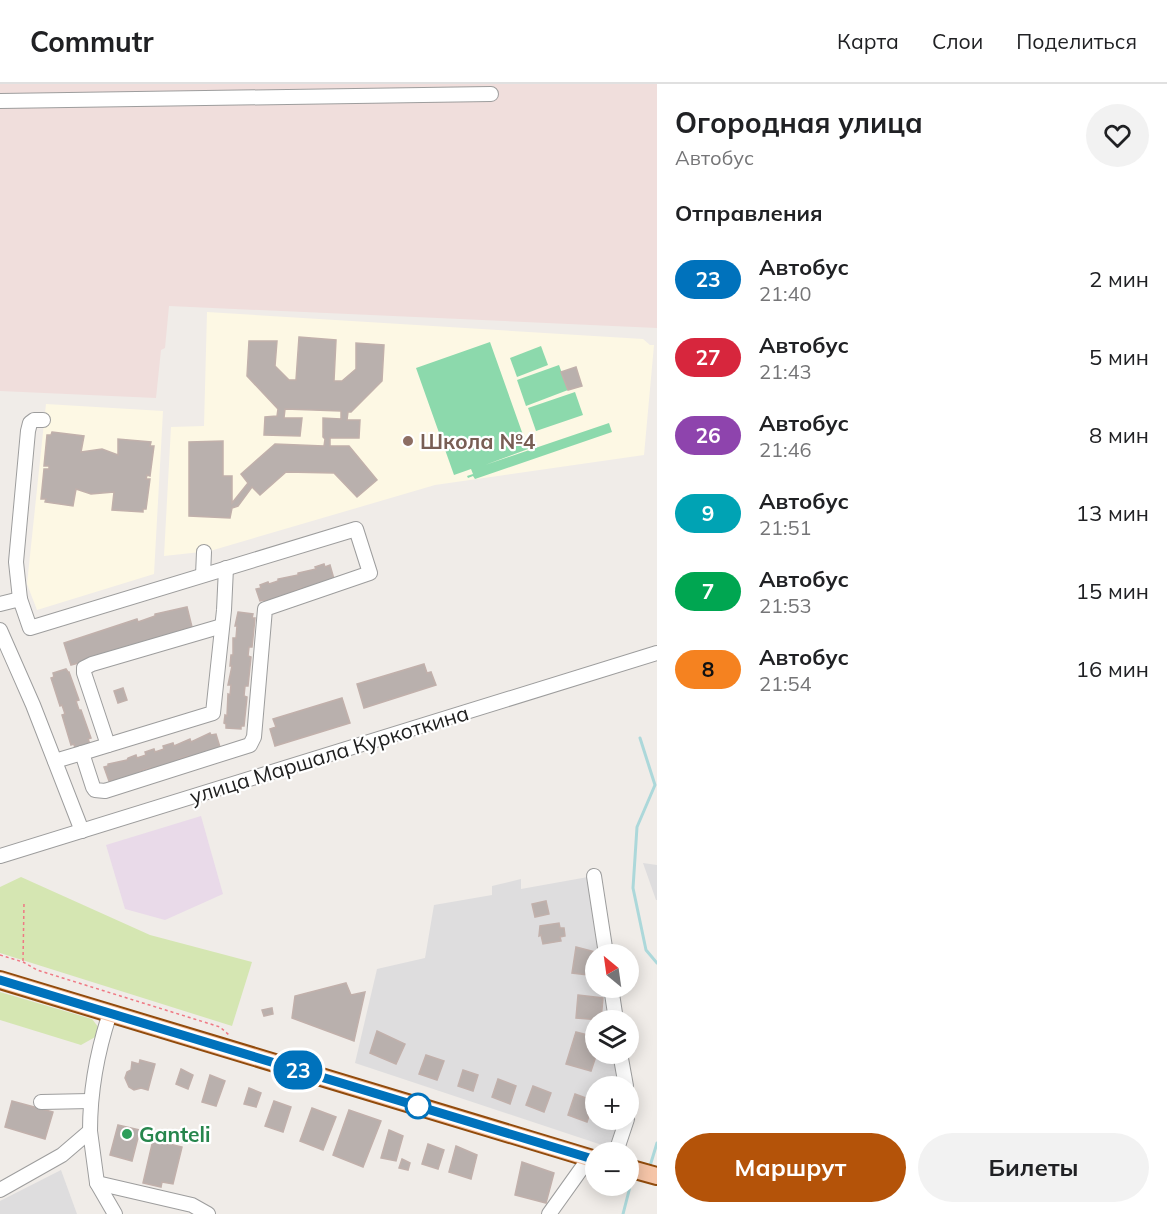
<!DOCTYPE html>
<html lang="ru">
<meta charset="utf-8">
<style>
:root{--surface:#fff;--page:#f2f2f2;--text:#202124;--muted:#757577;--line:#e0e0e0;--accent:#b45309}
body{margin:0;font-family:Mulish,sans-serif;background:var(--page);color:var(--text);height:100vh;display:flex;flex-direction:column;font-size:22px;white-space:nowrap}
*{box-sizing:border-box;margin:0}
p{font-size:20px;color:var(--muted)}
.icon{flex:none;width:33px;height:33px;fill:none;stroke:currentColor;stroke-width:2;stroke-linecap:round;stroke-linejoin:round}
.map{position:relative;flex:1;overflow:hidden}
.sheet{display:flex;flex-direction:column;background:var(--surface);width:510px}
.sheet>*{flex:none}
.badge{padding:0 12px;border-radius:20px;font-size:21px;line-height:39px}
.needle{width:39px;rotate:331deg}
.controls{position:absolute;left:585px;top:860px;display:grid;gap:12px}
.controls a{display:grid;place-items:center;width:54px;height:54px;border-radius:50%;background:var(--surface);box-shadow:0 3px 15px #0003;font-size:30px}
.map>.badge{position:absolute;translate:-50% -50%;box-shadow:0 0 0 3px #fff}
h2{padding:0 18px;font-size:22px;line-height:54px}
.round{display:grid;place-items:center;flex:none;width:63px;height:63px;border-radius:32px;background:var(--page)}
.overview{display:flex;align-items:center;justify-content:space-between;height:102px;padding:0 18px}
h1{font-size:28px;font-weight:700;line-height:45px}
.primary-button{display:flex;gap:12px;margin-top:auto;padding:12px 18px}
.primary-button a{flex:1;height:69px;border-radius:36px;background:var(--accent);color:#fff;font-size:24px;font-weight:700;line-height:69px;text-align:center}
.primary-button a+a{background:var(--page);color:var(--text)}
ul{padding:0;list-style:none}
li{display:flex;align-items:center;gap:18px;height:78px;padding:0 18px}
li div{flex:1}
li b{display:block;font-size:22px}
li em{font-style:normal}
li .badge{min-width:66px;font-weight:700;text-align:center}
header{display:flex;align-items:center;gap:36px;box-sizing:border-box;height:84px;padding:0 30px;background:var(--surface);border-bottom:2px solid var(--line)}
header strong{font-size:28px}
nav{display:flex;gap:33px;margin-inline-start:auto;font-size:21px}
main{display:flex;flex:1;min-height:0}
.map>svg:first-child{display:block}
.residential{fill:#deddde}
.industrial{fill:#e9dae9}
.education{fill:#fdf8e4}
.military{fill:#f0dedc}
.grass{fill:#d5e6b2}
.pitch{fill:#8cd9ac}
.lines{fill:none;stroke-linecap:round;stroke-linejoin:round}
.stream{stroke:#acd8da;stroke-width:3}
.building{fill:#b9b0ad;stroke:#c1b0ab;stroke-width:1.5}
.minor-casing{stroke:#9d9d9d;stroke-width:16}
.major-casing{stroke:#914b0c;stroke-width:20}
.path{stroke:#ef7984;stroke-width:1.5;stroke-dasharray:3 3;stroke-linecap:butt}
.minor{stroke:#fff;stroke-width:14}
.major{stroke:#f5c5a8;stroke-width:16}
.line-casing{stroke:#fff;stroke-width:14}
.line{stroke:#0072bc;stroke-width:9}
.education-dot{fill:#8d6e63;stroke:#fff;stroke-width:2}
.stop-dot{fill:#fff;stroke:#0072bc;stroke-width:3}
.leisure-dot{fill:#2e9e5b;stroke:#fff;stroke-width:2}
.labels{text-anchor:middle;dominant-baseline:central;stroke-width:4.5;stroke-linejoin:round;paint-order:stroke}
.education-label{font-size:21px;font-weight:bold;fill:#785e54;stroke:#fff;text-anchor:start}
.street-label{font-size:21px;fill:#202020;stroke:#fff}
.leisure-label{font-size:21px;font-weight:bold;fill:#27864d;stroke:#fff;text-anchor:start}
</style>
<header>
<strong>Commutr</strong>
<nav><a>Карта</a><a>Слои</a><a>Поделиться</a></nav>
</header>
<main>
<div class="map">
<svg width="657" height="1130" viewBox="0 0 657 1130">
<rect width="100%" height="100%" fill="#f0ece8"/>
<g class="residential">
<polygon points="643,779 657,781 657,816 656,816"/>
<polygon points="588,793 599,870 596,870 596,903 604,903 609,936 596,936 596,969 614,969 619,1002 596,1002 596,1035 619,1035 614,1065 355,979 377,885 425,874 434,821 492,811 492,802 521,795 521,805"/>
<polygon points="61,1086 77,1130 0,1130 0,1117"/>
</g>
<polygon class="industrial" points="201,732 223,810 165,836 125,825 106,761"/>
<g class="education">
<polygon points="207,228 643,255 650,261 654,261 644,371 435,401 210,467 164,472 171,343 204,342"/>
<polygon points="46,320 163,327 154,490 37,526 27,500"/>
</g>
<polygon class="military" points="0,0 657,0 657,244 169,222 165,264 161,266 156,314 0,307"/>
<g class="grass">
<polygon points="21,793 150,851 252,878 232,942 0,869 0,803"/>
<polygon points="0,908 92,935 99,944 97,952 81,961 0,936"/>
</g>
<g class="pitch">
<polygon points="490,258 528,365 485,381 609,339 612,348 475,395 473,392 468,394 467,392 473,390 471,385 454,391 416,284"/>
<polygon points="541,262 548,281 517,293 510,274"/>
<polygon points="559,281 568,306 526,322 517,296"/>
<polygon points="575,308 583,331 536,347 528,324"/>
</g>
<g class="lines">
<g class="stream">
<polyline points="640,654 655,701 637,743 633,804 646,866 657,879"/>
<polyline points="650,1082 657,1059"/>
<polyline points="623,1130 632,1095"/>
</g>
</g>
<g class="building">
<polygon points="299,253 336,256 334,297 342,297 356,285 356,259 384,261 382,297 351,328 348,328 347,336 360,336 359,354 330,354 330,362 349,362 377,396 357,413 334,389 286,388 260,411 252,403 238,422 232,424 230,434 189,432 189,358 223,357 223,392 232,392 232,419 248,399 241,390 275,360 324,362 325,355 323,353 323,334 341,335 341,327 285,325 284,334 302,334 300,352 264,351 265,333 277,332 278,325 247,292 249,257 277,257 275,282 289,296 296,296"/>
<polygon points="576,283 582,302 568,306 561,288"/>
<polygon points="52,348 84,352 81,368 102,365 118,371 118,355 151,358 150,362 154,362 150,392 147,391 146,395 150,395 146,425 143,425 143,428 112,426 114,408 91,410 76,405 73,422 45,418 46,415 41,415 44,385 49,385 49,382 44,382 47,351 51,351"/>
<polygon points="324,480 325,483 330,481 334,495 303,507 302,504 291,508 292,511 266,519 265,516 260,517 256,505 261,504 260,501 268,498 269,500 278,497 278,495 298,491 298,489 316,485 315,483"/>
<polygon points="187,523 192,543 178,547 180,551 71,581 64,559 137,535 138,538 155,532 155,530"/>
<polygon points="238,528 253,530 252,534 255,534 252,563 249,563 248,572 251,573 248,602 245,602 244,612 247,613 244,642 241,642 241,645 226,644 226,640 224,639 225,631 227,632 228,610 230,611 231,601 228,601 232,582 230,582 231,571 233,571 233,554 236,554 237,542 235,542"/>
<polygon points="424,580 427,589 431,588 436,601 364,624 357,600"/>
<polygon points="66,585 68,588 69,588 79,616 76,617 79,626 81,626 91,654 88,655 90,660 75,665 74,660 71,661 62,631 65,630 62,621 60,622 51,594 54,593 53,589"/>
<polygon points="123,604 127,616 118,619 114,607"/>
<polygon points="342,614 350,639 275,662 270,645 276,643 273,635"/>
<polygon points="210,649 211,651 216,650 220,663 216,665 217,667 189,676 188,672 179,675 180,679 151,687 150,684 140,687 141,691 113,699 112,696 109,697 104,683 108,682 108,680 127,676 128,674 136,671 137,674 146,671 145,668 154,665 155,668 164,665 163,662 173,659 174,662 190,655 191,658"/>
<polygon points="546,817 549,830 535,833 532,820"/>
<polygon points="559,839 560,844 564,844 565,852 560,853 561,857 543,860 541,851 539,852 540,842"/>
<polygon points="576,863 603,870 596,870 596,892 572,889"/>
<polygon points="346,899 351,911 365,908 354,957 292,934 295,912"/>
<polygon points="578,911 603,914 601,936 576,934"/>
<polygon points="272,924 273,930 264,932 262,926"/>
<polygon points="377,947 405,960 396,980 370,969"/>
<polygon points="576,948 596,953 596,969 597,969 591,987 566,980"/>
<polygon points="426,971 444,977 437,996 419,990"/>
<polygon points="140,976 155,980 148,1006 141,1004 134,1006 129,1003 125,994 127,988 131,986 132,978 139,980"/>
<polygon points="181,985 193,991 188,1005 176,1000"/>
<polygon points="463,986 478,991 473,1007 458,1002"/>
<polygon points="210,991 225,997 216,1022 202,1018"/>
<polygon points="498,995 516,1002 510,1020 492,1013"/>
<polygon points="533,1002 551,1009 544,1028 526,1021"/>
<polygon points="249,1004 261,1009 256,1023 244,1020"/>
<polygon points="575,1010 594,1017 587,1038 568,1031"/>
<polygon points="12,1017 53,1028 45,1055 5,1043"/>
<polygon points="274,1017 291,1023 283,1048 265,1042"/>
<polygon points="312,1024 336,1033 323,1066 300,1057"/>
<polygon points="349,1026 381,1037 363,1083 333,1071"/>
<polygon points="118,1041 140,1046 132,1077 110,1071"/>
<polygon points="389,1046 403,1052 396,1077 381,1074"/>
<polygon points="153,1056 182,1063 173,1100 162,1098 161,1103 143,1099"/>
<polygon points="428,1060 444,1066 438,1085 422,1080"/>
<polygon points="456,1062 477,1071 471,1095 449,1088"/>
<polygon points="402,1075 410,1079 408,1086 399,1084"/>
<polygon points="522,1078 554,1089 546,1119 515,1111"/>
</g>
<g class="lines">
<g class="minor-casing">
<g id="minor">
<polyline points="0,17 491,10"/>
<polyline points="203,491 204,468"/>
<polyline points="20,515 16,478 28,347 30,339 34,336 43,336"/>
<polyline points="0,520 20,515 30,544 356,445 370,489 265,525 254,653 250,661 105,707 95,706 93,703 82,669 55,677"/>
<polyline points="0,546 33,621 82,747"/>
<polyline points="108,661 84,589 84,584 92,580 222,542"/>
<polyline points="82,669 213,629 224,526 226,484"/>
<polyline points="0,772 657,569"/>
<polyline points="594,792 606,870"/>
<polyline points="611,903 616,936"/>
<polyline points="620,969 626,1002"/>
<polyline points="628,1015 628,1028"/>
<polyline points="41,1018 90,1017"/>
<polyline points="90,1047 97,1099 115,1130"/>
<polyline points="616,1068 627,1035"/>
<polyline points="97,1099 192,1121 208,1130"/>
<path d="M0,1106L62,1071L90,1047C90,1006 97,968 110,929"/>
<polyline points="549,1130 589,1074"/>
</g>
</g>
<g class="major-casing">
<g id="major">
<polyline points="0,896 596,1076"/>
<polyline points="628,1084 657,1092"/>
</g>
</g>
<g class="path">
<polyline points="0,871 23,878 37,886 220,943 229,951"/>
<polyline points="23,877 24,819"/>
</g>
<use href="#minor" class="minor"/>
<use href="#major" class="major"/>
</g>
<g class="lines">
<g class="line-casing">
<polyline id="line" points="0,896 596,1076"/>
</g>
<use href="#line" class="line"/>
</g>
<circle class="education-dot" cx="408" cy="357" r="6"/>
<circle class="stop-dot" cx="418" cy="1022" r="12"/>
<circle class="leisure-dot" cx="127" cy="1050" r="6"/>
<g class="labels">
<g class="education-label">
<text x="420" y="357">Школа №4</text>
</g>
<g class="street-label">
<text transform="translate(329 670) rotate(-17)">улица Маршала Куркоткина</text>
</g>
<g class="leisure-label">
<text x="139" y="1050">Ganteli</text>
</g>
</g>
</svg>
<div class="controls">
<a><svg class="needle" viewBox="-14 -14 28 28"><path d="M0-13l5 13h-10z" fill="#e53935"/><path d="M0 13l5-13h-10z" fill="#757577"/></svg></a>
<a><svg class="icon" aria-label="layers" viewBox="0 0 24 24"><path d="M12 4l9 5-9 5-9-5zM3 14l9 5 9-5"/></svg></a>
<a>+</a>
<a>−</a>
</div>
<b class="badge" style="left:298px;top:986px;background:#0072bc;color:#fff">23</b>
</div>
<section class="sheet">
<div class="overview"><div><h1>Огородная улица</h1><p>Автобус</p></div><a class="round"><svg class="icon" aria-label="heart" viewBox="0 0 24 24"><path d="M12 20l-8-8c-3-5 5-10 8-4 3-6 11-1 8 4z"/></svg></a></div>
<h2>Отправления</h2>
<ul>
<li><span class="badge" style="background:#0072bc;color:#fff">23</span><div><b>Автобус</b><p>21:40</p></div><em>2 мин</em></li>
<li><span class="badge" style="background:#d7263d;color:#fff">27</span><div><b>Автобус</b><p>21:43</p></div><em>5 мин</em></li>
<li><span class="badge" style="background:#8e44ad;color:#fff">26</span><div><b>Автобус</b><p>21:46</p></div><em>8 мин</em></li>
<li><span class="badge" style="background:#00a3b4;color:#fff">9</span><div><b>Автобус</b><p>21:51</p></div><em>13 мин</em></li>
<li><span class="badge" style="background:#00a651;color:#fff">7</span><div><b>Автобус</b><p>21:53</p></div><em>15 мин</em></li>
<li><span class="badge" style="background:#f58220;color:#111">8</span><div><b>Автобус</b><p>21:54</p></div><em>16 мин</em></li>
</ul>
<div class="primary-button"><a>Маршрут</a><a>Билеты</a></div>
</section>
</main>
